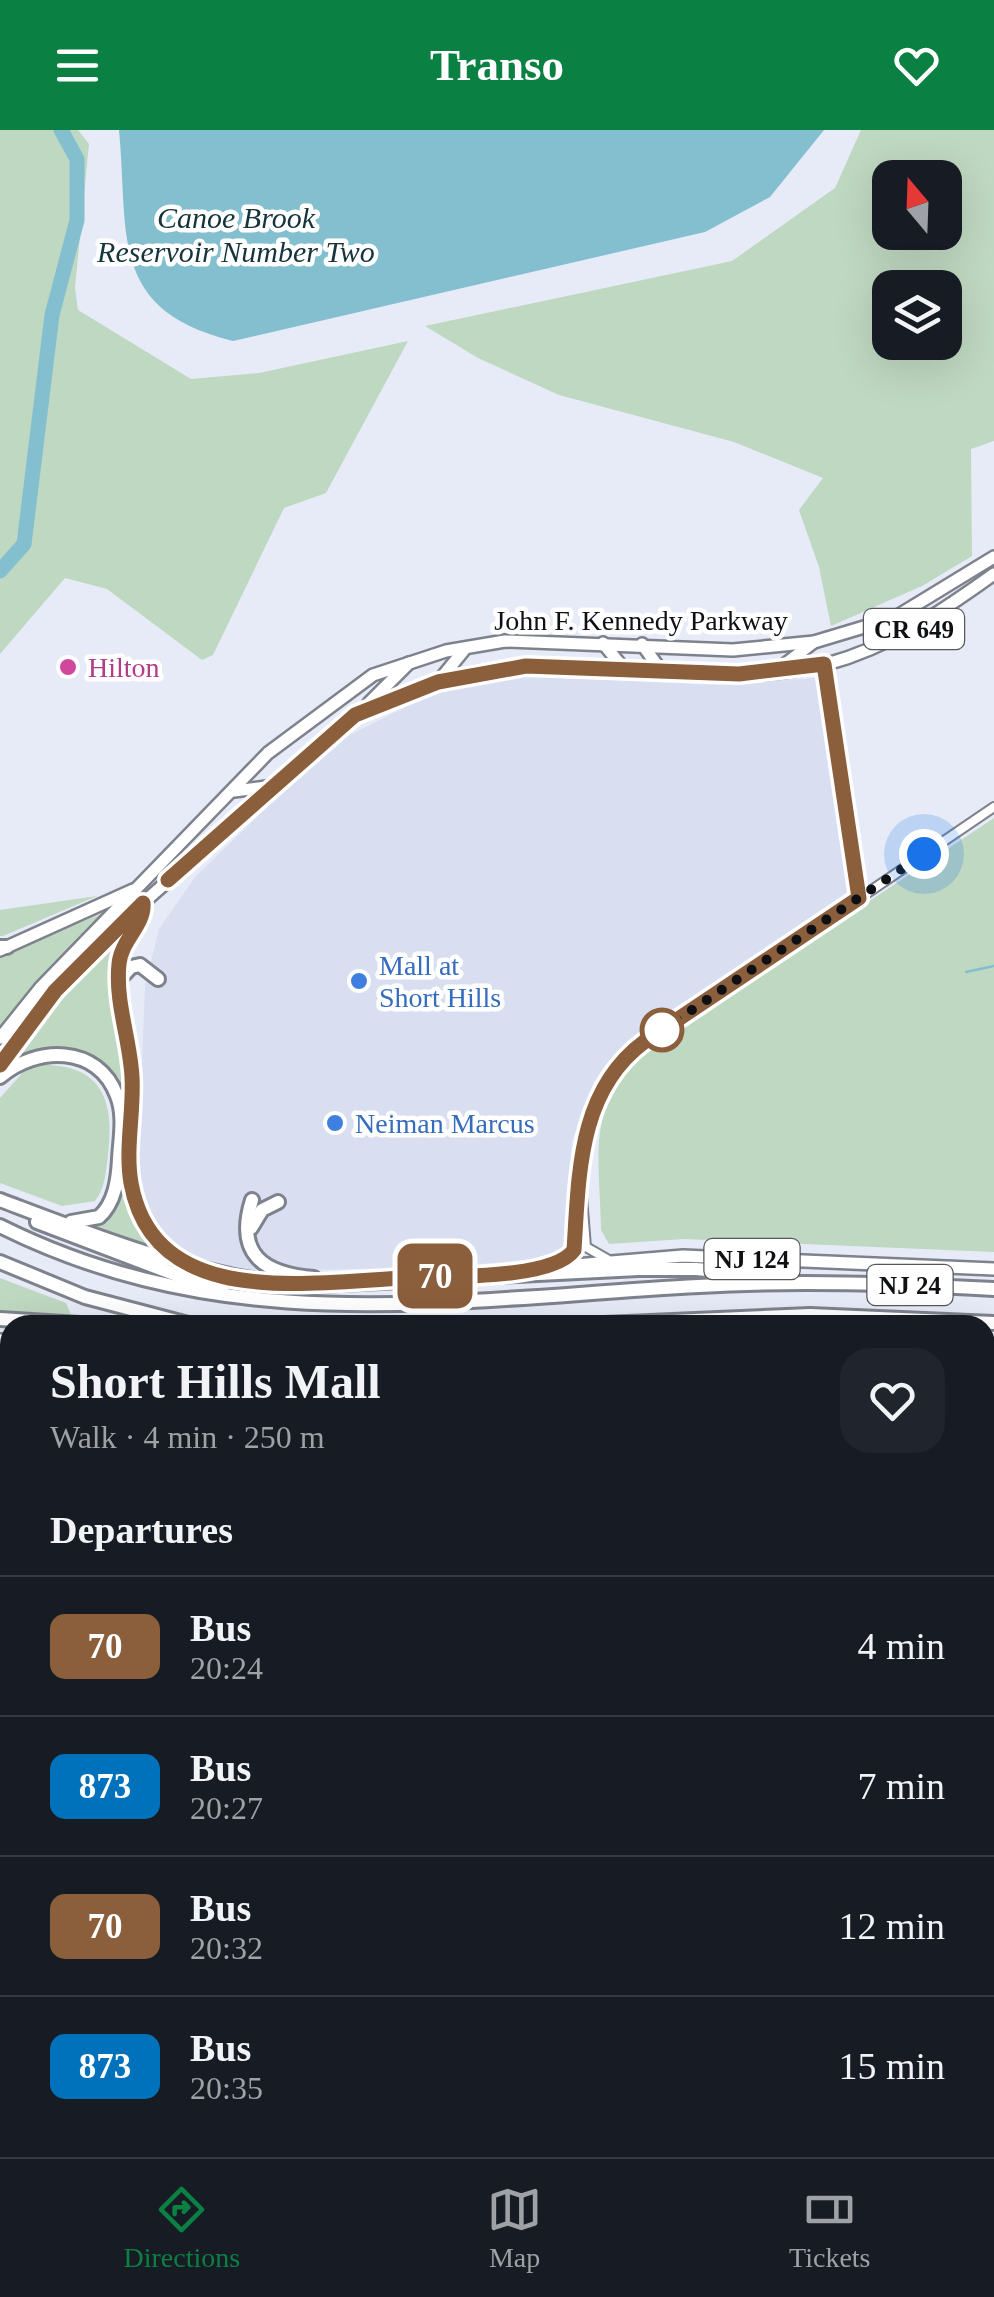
<!DOCTYPE html>
<meta charset="utf-8">
<style>
:root{--surface:#171b24;--page:#20242c;--text:#f1f3f6;--muted:#9ea1a6;--line:#363941;--accent:#0b8043}
body{margin:0;font-family:Georgia,serif;background:var(--page);color:var(--text);height:100vh;display:flex;flex-direction:column;font-size:38px;white-space:nowrap}
*{box-sizing:border-box;margin:0}
p{font-size:32px;color:var(--muted)}
.icon{flex:none;width:55px;height:55px;fill:none;stroke:currentColor;stroke-width:2;stroke-linecap:round;stroke-linejoin:round}
.map{position:relative;flex:1;overflow:hidden}
.side{position:absolute;left:0px;top:1185px;width:995px;height:842px;display:flex;flex-direction:column;background:var(--surface);border-radius:30px 30px 0 0;box-shadow:0 10px 40px #0002}
.side>*{flex:none}
.badge{padding:0 20px;border-radius:15px;font-size:35px;line-height:65px}
.needle{width:65px;rotate:341deg}
.buttons{position:absolute;left:872px;top:30px;display:grid;gap:20px}
.buttons a{display:grid;place-items:center;width:90px;height:90px;border-radius:20px;background:var(--surface);box-shadow:0 10px 40px #0002;font-size:50px}
.you{position:absolute;width:50px;height:50px;margin:-25px;border:8px solid #fff;border-radius:50%;background:#1a73e8;box-shadow:0 0 0 15px #1a73e833}
.map>.badge{position:absolute;translate:-50% -50%;box-shadow:0 0 0 5px #fff}
h2{padding:0 50px;font-size:38px;line-height:90px}
.round{display:grid;place-items:center;flex:none;width:105px;height:105px;border-radius:30px;background:var(--page)}
.headline{display:flex;align-items:center;justify-content:space-between;height:170px;padding:0 50px}
h1{font-size:48px;font-weight:700;line-height:75px}
ul{padding:0;list-style:none}
li{display:flex;align-items:center;gap:30px;height:140px;padding:0 50px;border-top:2px solid var(--line)}
li div{flex:1}
li b{display:block;font-size:38px}
li em{font-style:normal}
li .badge{min-width:110px;font-weight:700;text-align:center}
header{display:flex;justify-content:space-between;align-items:center;height:130px;padding:0 50px;background:var(--accent);color:#fff;font-size:45px;font-weight:700}
.menu{display:flex;justify-content:space-around;align-items:center;height:140px;border-top:2px solid var(--line);background:var(--surface);font-size:28px;color:var(--muted)}
.menu a{display:grid;justify-items:center;gap:5px}
.menu .current{color:var(--accent)}
.map>svg:first-child{display:block}
.built{fill:#d9dff1}
.green{fill:#bfd8c1;fill-rule:evenodd}
.water{fill:#83bfcf}
.lines{fill:none;stroke-linecap:round;stroke-linejoin:round}
.stream{stroke:#83bfcf;stroke-width:2.5}
.river{stroke:#83bfcf;stroke-width:15}
.minor-casing{stroke:#7e828c;stroke-width:12}
.primary-casing{stroke:#7e828c;stroke-width:16}
.motorway-casing{stroke:#7e828c;stroke-width:18}
.minor{stroke:#fff;stroke-width:8}
.primary{stroke:#fff;stroke-width:11}
.motorway{stroke:#fff;stroke-width:12}
.line-casing{stroke:#fff;stroke-width:22}
.line{stroke:#8b5e3c;stroke-width:15}
.walk{stroke:#0e1013;stroke-width:10;stroke-dasharray:0 18}
.hotel-dot{fill:#d1479c;stroke:#fff;stroke-width:4}
.shop-dot{fill:#3f7fe0;stroke:#fff;stroke-width:4}
.stop-dot{fill:#fff;stroke:#8b5e3c;stroke-width:5}
.labels{text-anchor:middle;dominant-baseline:central;stroke-width:9;stroke-linejoin:round;paint-order:stroke}
.shield{fill:#fff;stroke:#56585a;stroke-width:2.5}
.shield-label{font-size:25px;font-weight:bold;fill:#0e1013}
.street-label{font-size:28px;fill:#0e1013;stroke:#fff}
.hotel-label{font-size:28px;fill:#b23c85;stroke:#fff;text-anchor:start}
.shop-label{font-size:28px;fill:#366cbe;stroke:#fff;text-anchor:start}
.water-label{font-size:30px;font-style:italic;fill:#16343c;stroke:#fff}
</style>
<header><svg class="icon" aria-label="menu" viewBox="0 0 24 24"><path d="M4 6h16M4 12h16M4 18h16"/></svg>Transo<svg class="icon" aria-label="heart" viewBox="0 0 24 24"><path d="M12 20l-8-8c-3-5 5-10 8-4 3-6 11-1 8 4z"/></svg></header>
<div class="map">
<svg width="994" height="2027" viewBox="0 0 994 2027">
<rect width="100%" height="100%" fill="#e7ebf7"/>
<polygon class="built" points="519,546 717,555 818,548 851,764 630,911 608,932 594,952 572,1011 568,1112 557,1127 449,1137 261,1141 217,1134 172,1118 146,1079 138,1034 145,856 159,799 195,747 317,629 348,606 425,567 473,552"/>
<g class="green">
<polygon points="0,0 78,0 89,14 75,158 78,180 191,249 259,243 408,211 326,363 284,378 213,525 202,530 107,459 65,448 0,524"/>
<path d="M861,0H994V311L971,319L972,426L922,456L831,496L819,437L799,380L823,348L734,312L559,265L478,228L425,196L732,131L835,58ZM890,48H945V102H890ZM890,158H945V212H890Z"/>
<path d="M994,688V1122L684,1109L609,1114L601,1100C600,1029 586,983 637,926Z"/>
<polygon points="97,766 3,806 0,806 0,780"/>
<polygon points="106,782 35,854 0,898 0,826"/>
<path d="M131,794L111,850L126,969C98,925 61,913 13,929L46,880Z"/>
<path d="M39,935C101,933 115,969 108,1025C106,1042 105,1058 95,1071L62,1076L0,1053V968L25,940Z"/>
<polygon points="125,1036 145,1116 84,1098 98,1093"/>
<polygon points="0,1148 66,1173 72,1187 0,1183"/>
<polygon points="985,1224 994,1225 994,2027 562,2027 536,2018 985,2018"/>
</g>
<path class="water" d="M119,0H824L770,67L705,102L233,211C108,180 129,106 119,0Z"/>
<g class="lines">
<g class="stream">
<polyline points="966,842 994,836"/>
<polyline points="985,1419 994,1414"/>
<polyline points="985,1430 994,1432"/>
</g>
<polyline class="river" points="0,441 24,414 52,185 77,90 77,29 61,0"/>
<g class="minor-casing">
<g id="minor">
<polyline points="824,535 859,768"/>
<polyline points="581,1054 586,1117 607,1129"/>
<path d="M557,1134L574,1120C579,1058 575,981 620,931L994,677"/>
<polyline points="0,1921 10,1926"/>
<polyline points="209,2018 225,2027"/>
<polyline points="330,2018 333,2027"/>
<polyline points="514,2018 540,2027"/>
</g>
</g>
<g class="primary-casing">
<g id="primary">
<polyline points="603,513 624,539"/>
<polyline points="642,514 662,542"/>
<polyline points="780,538 814,512"/>
<polyline points="438,552 464,520"/>
<polyline points="369,573 409,533"/>
<polyline points="234,661 274,656"/>
<polyline points="0,820 133,760"/>
<polyline points="0,908 41,857 268,623 373,545 446,521 505,511 733,520 814,512 894,488 994,427"/>
<path d="M0,935L55,861L143,773L355,585C407,558 470,538 530,536C628,533 730,559 827,534C890,517 941,482 994,444"/>
<polyline points="515,1140 683,1126 994,1139"/>
<polyline points="0,1210 10,1211"/>
<polyline points="985,1216 994,1216"/>
<polyline points="0,1486 10,1488"/>
<polyline points="0,1497 10,1499"/>
<polyline points="0,1536 10,1569"/>
<polyline points="0,1591 10,1627"/>
<polyline points="0,1826 10,1795"/>
</g>
</g>
<g class="motorway-casing">
<g id="motorway">
<path d="M143,773C145,795 120,811 119,835C116,871 128,907 131,942C137,1006 110,1085 175,1128"/>
<polyline points="0,817 7,817"/>
<polyline points="120,849 131,837 140,835 158,849"/>
<path d="M0,947C36,916 98,914 117,966C125,986 120,1009 119,1029C118,1049 115,1073 99,1087L71,1092"/>
<path d="M0,1070C98,1107 195,1146 301,1156L639,1139H696L783,1147"/>
<path d="M252,1070C235,1124 263,1144 314,1148"/>
<polyline points="37,1092 224,1163"/>
<path d="M0,1096C231,1211 452,1169 699,1156C797,1150 896,1154 994,1159"/>
<polyline points="251,1098 262,1080 278,1072"/>
<polyline points="0,1132 85,1167 192,1195"/>
<polyline points="0,1189 96,1195"/>
<polyline points="581,1195 810,1185 994,1193"/>
<polyline points="803,1195 830,1190"/>
</g>
</g>
<use href="#minor" class="minor"/>
<use href="#primary" class="primary"/>
<use href="#motorway" class="motorway"/>
</g>
<g class="lines">
<g class="line-casing">
<path id="line" d="M0,935L55,861L143,773C145,795 121,810 119,834C115,872 130,909 132,947C134,982 125,1018 131,1053C154,1181 310,1152 406,1148C443,1146 553,1150 574,1120C579,1044 578,961 644,912L859,768L824,534L739,544L526,536L438,552L355,585L168,750"/>
</g>
<use href="#line" class="line"/>
<polyline class="walk" points="662,900 924,724"/>
</g>
<circle class="hotel-dot" cx="68" cy="537" r="10"/>
<g class="shop-dot">
<circle cx="359" cy="851" r="10"/>
<circle cx="335" cy="993" r="10"/>
</g>
<circle class="stop-dot" cx="662" cy="900" r="20"/>
<g class="labels">
<g class="shield">
<rect x="864" y="479" width="100" height="40" rx="8"/>
<rect x="704.5" y="1109" width="95" height="40" rx="8"/>
<rect x="867.5" y="1135" width="85" height="40" rx="8"/>
</g>
<g class="shield-label">
<text x="914" y="499">CR 649</text>
<text x="752" y="1129">NJ 124</text>
<text x="910" y="1155">NJ 24</text>
</g>
<g class="street-label">
<text x="641" y="490">John F. Kennedy Parkway</text>
</g>
<g class="hotel-label">
<text x="88" y="537">Hilton</text>
</g>
<g class="shop-label">
<text x="379" y="835">Mall at<tspan x="379" dy="32">Short Hills</tspan></text>
<text x="355" y="993">Neiman Marcus</text>
</g>
<g class="water-label">
<text x="236" y="87">Canoe Brook<tspan x="236" dy="34">Reservoir Number Two</tspan></text>
</g>
</g>
</svg>
<div class="buttons">
<a><svg class="needle" viewBox="-14 -14 28 28"><path d="M0-13l5 13h-10z" fill="#e53935"/><path d="M0 13l5-13h-10z" fill="#9ea1a6"/></svg></a>
<a><svg class="icon" aria-label="layers" viewBox="0 0 24 24"><path d="M12 4l9 5-9 5-9-5zM3 14l9 5 9-5"/></svg></a>
</div>
<div class="you" style="left:924px;top:724px"></div>
<b class="badge" style="left:435px;top:1146px;background:#8b5e3c;color:#fff">70</b>
<section class="side">
<div class="headline"><div><h1>Short Hills Mall</h1><p>Walk · 4 min · 250 m</p></div><a class="round"><svg class="icon" aria-label="heart" viewBox="0 0 24 24"><path d="M12 20l-8-8c-3-5 5-10 8-4 3-6 11-1 8 4z"/></svg></a></div>
<h2>Departures</h2>
<ul>
<li><span class="badge" style="background:#8b5e3c;color:#fff">70</span><div><b>Bus</b><p>20:24</p></div><em>4 min</em></li>
<li><span class="badge" style="background:#0072bc;color:#fff">873</span><div><b>Bus</b><p>20:27</p></div><em>7 min</em></li>
<li><span class="badge" style="background:#8b5e3c;color:#fff">70</span><div><b>Bus</b><p>20:32</p></div><em>12 min</em></li>
<li><span class="badge" style="background:#0072bc;color:#fff">873</span><div><b>Bus</b><p>20:35</p></div><em>15 min</em></li>
</ul>
</section>
</div>
<nav class="menu">
<a class="current"><svg class="icon" aria-label="directions" viewBox="0 0 24 24"><path d="M12 3l9 9-9 9-9-9zM9 14v-3h6M13 9l2 2-2 2"/></svg>Directions</a>
<a><svg class="icon" aria-label="map" viewBox="0 0 24 24"><path d="M3 6l6-2 6 2 6-2v14l-6 2-6-2-6 2zM9 4v14M15 6v14"/></svg>Map</a>
<a><svg class="icon" aria-label="tickets" viewBox="0 0 24 24"><path d="M3 7h18v10H3zM15 7v10"/></svg>Tickets</a>
</nav>
